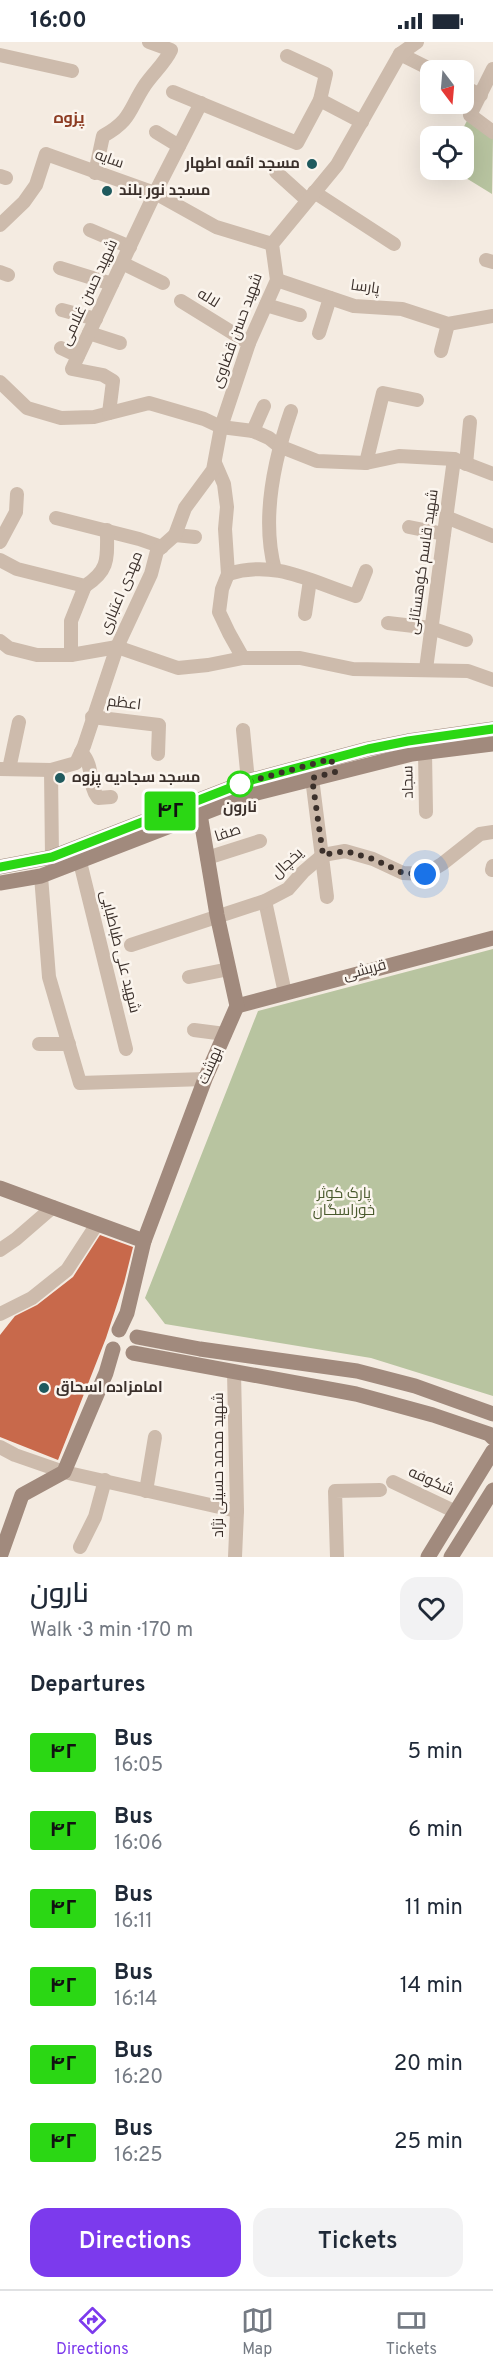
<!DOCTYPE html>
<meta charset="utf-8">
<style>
:root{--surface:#fff;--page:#f2f2f3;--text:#1f2937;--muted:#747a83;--line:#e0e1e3;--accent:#7c3aed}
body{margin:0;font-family:Overpass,Cairo,sans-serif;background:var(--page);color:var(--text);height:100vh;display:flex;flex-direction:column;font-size:22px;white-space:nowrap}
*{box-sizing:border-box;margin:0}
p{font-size:20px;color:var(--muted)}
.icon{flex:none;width:33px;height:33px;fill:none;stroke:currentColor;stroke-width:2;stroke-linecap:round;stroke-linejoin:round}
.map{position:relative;height:1515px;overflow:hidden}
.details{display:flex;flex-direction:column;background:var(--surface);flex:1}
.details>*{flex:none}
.badge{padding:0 12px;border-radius:4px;font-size:21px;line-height:39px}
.needle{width:39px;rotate:164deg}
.controls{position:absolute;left:420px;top:18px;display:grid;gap:12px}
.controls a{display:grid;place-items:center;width:54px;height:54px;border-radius:12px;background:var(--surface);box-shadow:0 6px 24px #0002;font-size:30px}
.you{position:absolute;width:30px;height:30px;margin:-15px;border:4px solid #fff;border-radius:50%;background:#1a73e8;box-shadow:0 0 0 9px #1a73e833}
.map>.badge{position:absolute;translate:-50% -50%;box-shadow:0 0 0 3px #fff}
h2{padding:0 30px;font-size:22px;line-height:54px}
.round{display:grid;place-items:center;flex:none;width:63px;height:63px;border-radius:18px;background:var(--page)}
.head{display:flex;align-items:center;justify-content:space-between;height:102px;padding:0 30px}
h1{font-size:28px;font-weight:600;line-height:45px}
.button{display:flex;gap:12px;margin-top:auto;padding:12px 30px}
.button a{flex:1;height:69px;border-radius:18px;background:var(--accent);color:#fff;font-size:24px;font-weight:600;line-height:69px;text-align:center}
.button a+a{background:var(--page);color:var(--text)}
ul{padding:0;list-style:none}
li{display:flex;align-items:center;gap:18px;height:78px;padding:0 30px}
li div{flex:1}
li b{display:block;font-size:22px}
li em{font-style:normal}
li .badge{min-width:66px;font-weight:700;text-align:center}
.status{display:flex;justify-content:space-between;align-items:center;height:42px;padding:0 30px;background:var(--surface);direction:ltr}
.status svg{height:16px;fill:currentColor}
.tabs{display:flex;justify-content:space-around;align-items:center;height:84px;border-top:2px solid var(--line);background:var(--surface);font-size:16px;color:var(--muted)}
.tabs a{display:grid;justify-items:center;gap:3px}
.tabs .active{color:var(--accent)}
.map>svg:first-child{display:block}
.green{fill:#b8c4a0}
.building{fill:#c8694b}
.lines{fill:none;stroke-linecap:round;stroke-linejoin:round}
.street{stroke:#cdbbac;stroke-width:14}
.secondary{stroke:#a18a7d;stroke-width:15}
.line-casing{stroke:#fff;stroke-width:14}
.line{stroke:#2bd714;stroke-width:9}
.walk{stroke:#3b302b;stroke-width:6;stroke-dasharray:0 10.8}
.poi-dot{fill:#1f5a5e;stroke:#fbf5ee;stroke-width:2}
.stop-dot{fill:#fff;stroke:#2bd714;stroke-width:3}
.labels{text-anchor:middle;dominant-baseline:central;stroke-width:5;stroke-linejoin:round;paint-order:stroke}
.street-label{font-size:15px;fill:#3b302b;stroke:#fbf5ee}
.poi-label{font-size:15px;font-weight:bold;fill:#3b302b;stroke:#fbf5ee;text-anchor:start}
.stop-label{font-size:15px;font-weight:bold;fill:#3b302b;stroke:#fbf5ee}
.park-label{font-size:15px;fill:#4a5a2e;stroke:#fbf5ee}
.neighbourhood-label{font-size:16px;font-weight:bold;fill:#8c3b22;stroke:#fbf5ee}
</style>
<div class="status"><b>16:00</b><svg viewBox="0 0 49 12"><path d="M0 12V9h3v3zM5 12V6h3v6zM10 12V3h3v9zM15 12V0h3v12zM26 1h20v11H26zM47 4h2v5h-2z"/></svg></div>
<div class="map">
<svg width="493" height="1515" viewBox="0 0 493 1515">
<rect width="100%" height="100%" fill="#f4ebe1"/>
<g class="green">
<polygon points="470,73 493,94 492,152 453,128 464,128 464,94 459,94"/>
<polygon points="493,907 493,1354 371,1316 165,1282 145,1256 258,969"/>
</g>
<polygon class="building" points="100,1193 133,1205 124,1241 106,1296 58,1418 0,1395 0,1293 15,1274 37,1263 73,1235"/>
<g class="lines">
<g class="street">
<polyline points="400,12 432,28"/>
<polyline points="0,13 72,29"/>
<polyline points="287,14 326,32 320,58"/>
<polyline points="493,27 470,73 493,90"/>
<polyline points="464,45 481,53"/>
<polyline points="173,50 297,101 320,58 362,80"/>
<polyline points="156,90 179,104"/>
<polyline points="276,130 307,158"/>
<path d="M95,131L103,94C132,78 129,67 145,43C154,30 165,21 171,8L149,0"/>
<polyline points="0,134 6,136"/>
<polyline points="314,150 394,202"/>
<polyline points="0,183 24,160 36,143 46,112 155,151 216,185 272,202"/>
<polyline points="90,188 130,205"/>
<polyline points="486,218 493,220"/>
<polyline points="122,221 163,241"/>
<polyline points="60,226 112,242"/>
<polyline points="0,230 8,233"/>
<polyline points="277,238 354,264 402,267 448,282 493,274"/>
<polyline points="181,259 249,301"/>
<polyline points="266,263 300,273"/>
<polyline points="62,268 96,277"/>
<polyline points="89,291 120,301"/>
<polyline points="319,291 330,256"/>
<polyline points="61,306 78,314"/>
<polyline points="441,309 448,282"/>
<polyline points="0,340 27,366 61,376 94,375 149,361 204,377 221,385 253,389 269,396 279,404 317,419 366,421 399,414 454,417 493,432"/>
<polyline points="109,371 113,339 103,333 72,327 155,151 201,61"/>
<polyline points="253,389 264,364"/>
<polyline points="215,421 224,442 227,465 225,487 228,532 222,547 219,570 229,591 243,616"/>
<polyline points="366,421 383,351 417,358"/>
<polyline points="466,422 470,380"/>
<polyline points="446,475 493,494"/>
<polyline points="56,476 139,497 162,505"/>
<polyline points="409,485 444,492"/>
<polyline points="175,493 195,495"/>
<polyline points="0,500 16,470 17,452"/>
<path d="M0,518L17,527L85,544C110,528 107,516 107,488"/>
<path d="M275,528C261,477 274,418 291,369"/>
<path d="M228,532C276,517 311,540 356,554L366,529"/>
<polyline points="305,572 310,538"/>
<polyline points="388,581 431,586 466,598"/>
<polyline points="0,599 9,606 37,613 71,613 117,605 178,626 208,623 243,616 300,616 353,627 468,629 493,638"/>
<polyline points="71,613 71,579 85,544"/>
<polyline points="426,627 454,417"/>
<polyline points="92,675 159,683 158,712"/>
<polyline points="243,688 248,739"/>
<path d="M81,710C96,727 86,739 98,756L111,755"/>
<polyline points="425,710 426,770"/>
<polyline points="0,727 51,728"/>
<polyline points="9,727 19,680"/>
<polyline points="312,736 327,855"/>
<polyline points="52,815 51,728 76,721 84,704 117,605 151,532 157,509 175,493 185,466 213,428 221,385 249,301 277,238 272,202 337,123 400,12 417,0"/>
<polyline points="207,816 260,799"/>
<polyline points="80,820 126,1007"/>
<polyline points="492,828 493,824"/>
<polyline points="41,834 49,935 80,1041 205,1037"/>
<polyline points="265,859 285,951"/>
<polyline points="131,903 265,859 288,847 303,830 323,813 345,809 373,817 403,831 425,832 442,822 480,792 493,790"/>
<polyline points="189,935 229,927"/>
<polyline points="194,988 225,992"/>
<polyline points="39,1002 69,1002"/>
<polyline points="0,1208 16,1197 53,1165"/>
<polyline points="0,1272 32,1256 67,1228 97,1182"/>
<polyline points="234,1330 237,1469 235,1515"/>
<polyline points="0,1405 15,1413 64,1430 237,1469"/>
<polyline points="393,1440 456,1470"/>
<polyline points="146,1449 155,1395"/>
<polyline points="80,1505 95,1475 105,1438"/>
<polyline points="337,1515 335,1449 380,1448"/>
</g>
<g class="secondary">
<polyline points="0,825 52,815 248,739 368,707 408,699 493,687"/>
<polyline points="0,841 41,834 253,752 412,712 493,702"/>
<polyline points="237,964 493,896"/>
<polyline points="0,1146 144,1199"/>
<polyline points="119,1288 127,1271 144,1199 205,1037 237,964 217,873 200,772"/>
<polyline points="137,1295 200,1307 357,1329 415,1344 493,1372"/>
<polyline points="133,1311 356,1352 433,1373 489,1392 493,1396"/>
<polyline points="0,1515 22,1453 64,1430 106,1331 113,1307"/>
<polyline points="428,1515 493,1409"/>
<polyline points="451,1515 493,1448"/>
</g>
</g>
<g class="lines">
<g class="line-casing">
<polyline id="line" points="0,825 52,815 248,739 368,707 408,699 493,687"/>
</g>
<use href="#line" class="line"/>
<polyline class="walk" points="240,742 331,717 335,730 312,736 323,813 345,809 373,817 403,831 425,832"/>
</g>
<g class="poi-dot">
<circle cx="312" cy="122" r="6"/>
<circle cx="107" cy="149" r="6"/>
<circle cx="60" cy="736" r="6"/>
<circle cx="44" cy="1346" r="6"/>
</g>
<circle class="stop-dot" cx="240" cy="742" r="12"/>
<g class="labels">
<g class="street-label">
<text transform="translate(109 118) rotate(20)">سایه</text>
<text transform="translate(365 246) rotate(8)">پارسا</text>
<text transform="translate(90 251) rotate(-65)">شهید حسن غلامی</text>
<text transform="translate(208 257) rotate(32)">لاله</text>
<text transform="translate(238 289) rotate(-70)">شهید حسن قضاوی</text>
<text transform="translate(424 520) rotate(-82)">شهید قاسم کوهستانی</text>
<text transform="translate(122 551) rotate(-67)">مهدی اعتباری</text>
<text transform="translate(124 662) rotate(7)">اعظم</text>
<text transform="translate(409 740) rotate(-91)">سجاد</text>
<text transform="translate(228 792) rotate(-18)">صفا</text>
<text transform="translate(288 822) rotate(-43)">یخچال</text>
<text transform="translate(119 910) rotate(76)">شهید علی طباطبایی</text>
<text transform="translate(365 929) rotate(-15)">قریشی</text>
<text transform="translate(211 1024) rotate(-67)">بهشت</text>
<text transform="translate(219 1423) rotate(-90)">شهید محمد حسینی نژاد</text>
<text transform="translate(431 1440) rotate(25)">شکوفه</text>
</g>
<g class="poi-label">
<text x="300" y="122" text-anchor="end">مسجد ائمه اطهار</text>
<text x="119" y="149">مسجد نور بلند</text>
<text x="72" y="736">مسجد سجادیه پزوه</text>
<text x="56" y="1346">امامزاده اسحاق</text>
</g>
<g class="stop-label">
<text x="240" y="766">نارون</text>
</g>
<g class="park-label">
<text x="344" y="1152">پارک کوثر<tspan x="344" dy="17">خوراسگان</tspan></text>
</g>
<g class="neighbourhood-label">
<text x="69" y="77">پزوه</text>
</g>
</g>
</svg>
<div class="controls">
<a><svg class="needle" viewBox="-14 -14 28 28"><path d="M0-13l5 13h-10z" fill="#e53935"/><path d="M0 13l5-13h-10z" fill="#747a83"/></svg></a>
<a><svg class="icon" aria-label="locate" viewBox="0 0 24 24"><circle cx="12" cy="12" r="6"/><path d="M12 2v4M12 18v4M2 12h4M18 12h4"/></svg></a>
</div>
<div class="you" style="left:425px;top:832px"></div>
<b class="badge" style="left:170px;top:769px;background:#2bd714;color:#111">۴۲</b>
</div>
<section class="details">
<div class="head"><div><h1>نارون</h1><p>Walk · 3 min · 170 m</p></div><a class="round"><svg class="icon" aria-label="heart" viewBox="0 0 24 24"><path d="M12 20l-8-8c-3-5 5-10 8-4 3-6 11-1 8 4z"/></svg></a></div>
<h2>Departures</h2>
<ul>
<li><span class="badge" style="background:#2bd714;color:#111">۴۲</span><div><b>Bus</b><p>16:05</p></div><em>5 min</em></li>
<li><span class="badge" style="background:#2bd714;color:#111">۴۲</span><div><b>Bus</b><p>16:06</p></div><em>6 min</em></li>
<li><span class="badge" style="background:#2bd714;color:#111">۴۲</span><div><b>Bus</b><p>16:11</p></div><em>11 min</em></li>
<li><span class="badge" style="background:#2bd714;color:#111">۴۲</span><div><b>Bus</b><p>16:14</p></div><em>14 min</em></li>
<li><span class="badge" style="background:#2bd714;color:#111">۴۲</span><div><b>Bus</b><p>16:20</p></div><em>20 min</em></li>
<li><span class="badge" style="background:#2bd714;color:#111">۴۲</span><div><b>Bus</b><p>16:25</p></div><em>25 min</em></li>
</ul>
<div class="button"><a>Directions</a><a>Tickets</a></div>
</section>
<nav class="tabs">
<a class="active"><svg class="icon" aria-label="directions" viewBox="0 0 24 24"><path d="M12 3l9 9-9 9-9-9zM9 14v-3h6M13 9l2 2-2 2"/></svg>Directions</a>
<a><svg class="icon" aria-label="map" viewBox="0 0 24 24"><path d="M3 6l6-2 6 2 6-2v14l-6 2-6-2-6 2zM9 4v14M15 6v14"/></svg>Map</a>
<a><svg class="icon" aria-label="tickets" viewBox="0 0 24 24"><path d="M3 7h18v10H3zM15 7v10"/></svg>Tickets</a>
</nav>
